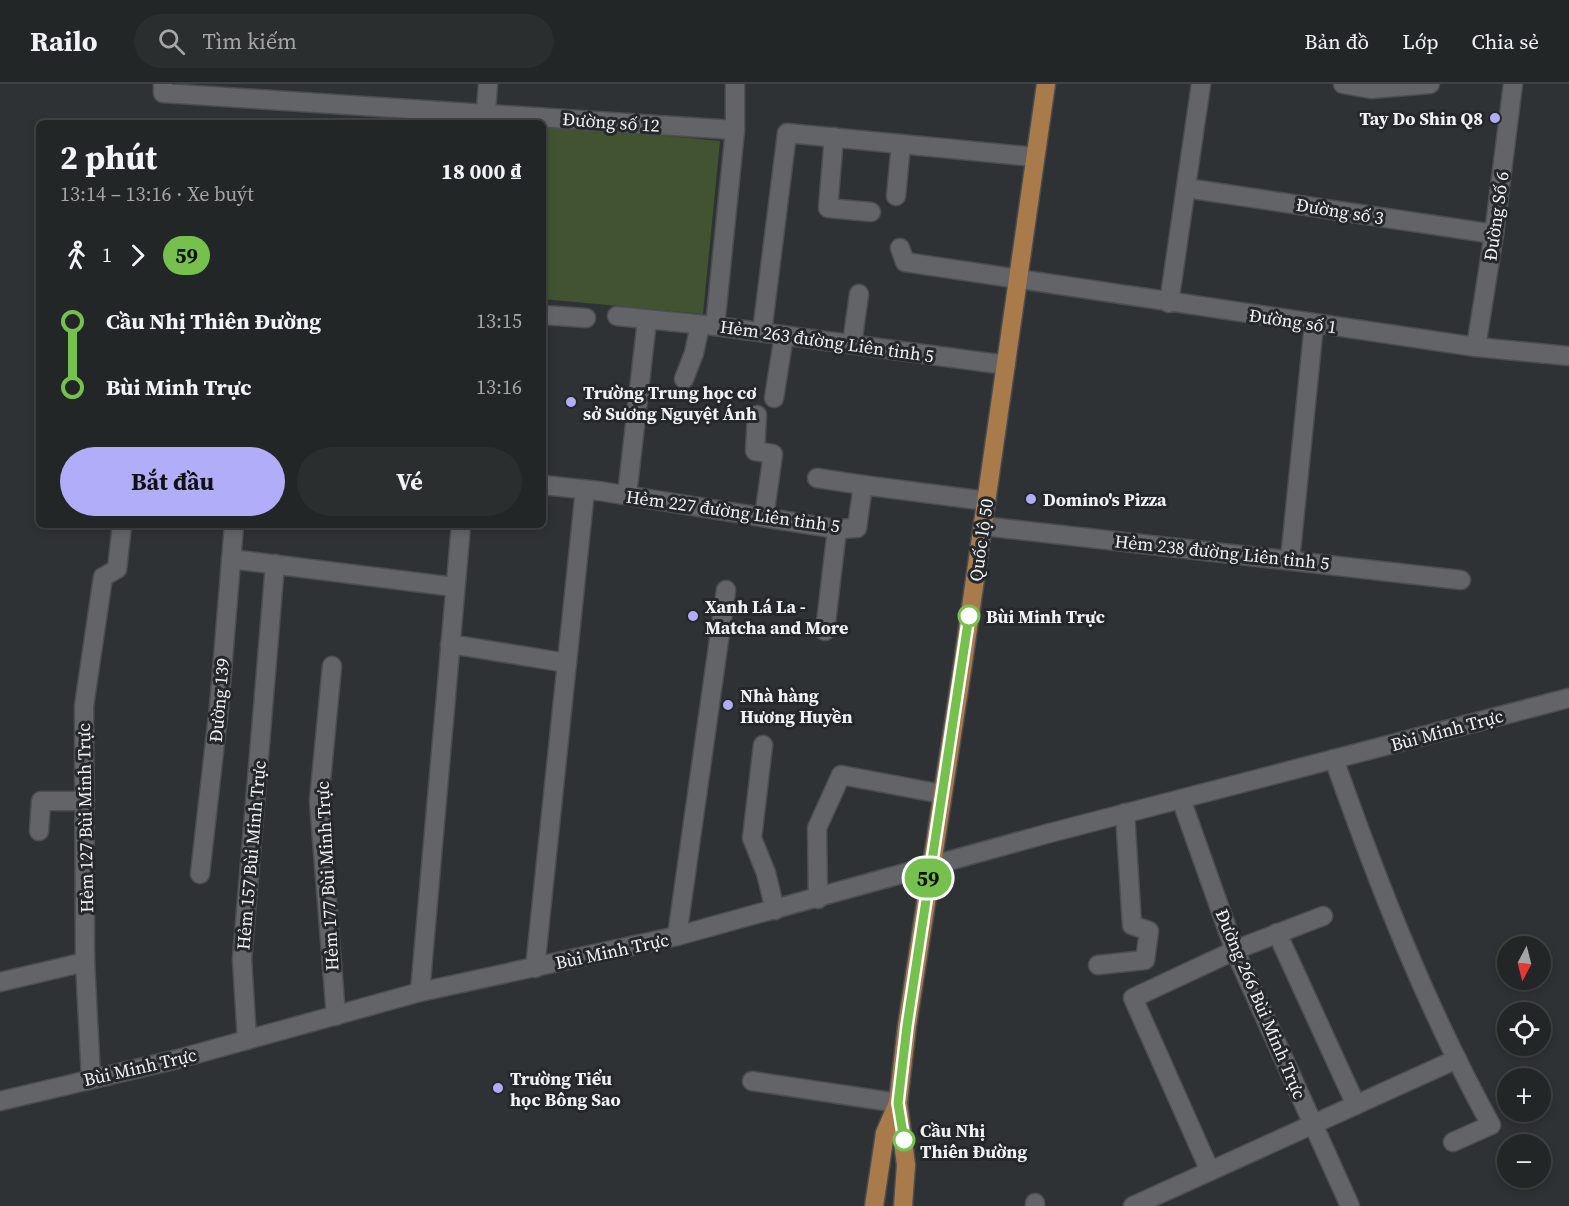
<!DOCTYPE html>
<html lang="vi">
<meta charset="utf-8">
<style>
:root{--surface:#232627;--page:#2b2e2f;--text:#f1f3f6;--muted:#a3a5a7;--line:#404344;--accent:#b2adf9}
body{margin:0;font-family:"Source Serif 4",serif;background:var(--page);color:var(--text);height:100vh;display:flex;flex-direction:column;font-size:22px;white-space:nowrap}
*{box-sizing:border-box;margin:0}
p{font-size:20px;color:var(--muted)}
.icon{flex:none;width:33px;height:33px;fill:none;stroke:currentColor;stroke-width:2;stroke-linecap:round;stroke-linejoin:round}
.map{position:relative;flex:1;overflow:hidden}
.side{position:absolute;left:36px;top:36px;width:510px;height:408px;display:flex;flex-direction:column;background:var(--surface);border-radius:9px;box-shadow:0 3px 9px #0003,0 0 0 2px var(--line)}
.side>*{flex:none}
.badge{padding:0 12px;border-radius:20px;font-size:21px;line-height:39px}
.needle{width:39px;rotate:187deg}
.tools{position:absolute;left:1497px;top:852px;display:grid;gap:12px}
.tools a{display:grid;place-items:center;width:54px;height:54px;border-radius:50%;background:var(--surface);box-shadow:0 3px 9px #0003,0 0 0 2px var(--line);font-size:30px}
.map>.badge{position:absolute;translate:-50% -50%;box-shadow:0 0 0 3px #fff}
.legs{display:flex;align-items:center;gap:9px;height:66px;padding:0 24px;font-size:20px}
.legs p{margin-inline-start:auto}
.overview{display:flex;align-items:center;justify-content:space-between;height:102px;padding:0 24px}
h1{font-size:33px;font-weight:700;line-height:45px}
.primary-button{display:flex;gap:12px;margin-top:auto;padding:12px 24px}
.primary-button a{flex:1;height:69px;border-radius:36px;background:var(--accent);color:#111;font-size:24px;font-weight:700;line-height:69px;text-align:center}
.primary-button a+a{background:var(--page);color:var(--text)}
ul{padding:0 24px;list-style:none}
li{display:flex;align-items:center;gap:21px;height:66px;font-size:22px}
li i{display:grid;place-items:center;width:9px;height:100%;margin:0 8px;background:currentColor}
li i::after{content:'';width:15px;height:15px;margin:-8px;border:4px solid;border-radius:50%;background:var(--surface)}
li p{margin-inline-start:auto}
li:first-child i{background:linear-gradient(#0000 50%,currentColor 0)}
li:last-child i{background:linear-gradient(currentColor 50%,#0000 0)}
header{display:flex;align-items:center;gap:36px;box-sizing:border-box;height:84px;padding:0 30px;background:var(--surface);border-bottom:2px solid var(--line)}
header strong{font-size:28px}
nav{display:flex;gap:33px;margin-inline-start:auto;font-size:21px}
.search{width:420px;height:54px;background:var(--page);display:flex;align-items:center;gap:15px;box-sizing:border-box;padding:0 21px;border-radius:33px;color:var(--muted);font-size:22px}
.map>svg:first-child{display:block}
.green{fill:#415331}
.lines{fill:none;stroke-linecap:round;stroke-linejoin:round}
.minor-casing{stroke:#4b4e50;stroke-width:21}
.major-casing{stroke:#4b4e50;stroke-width:21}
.minor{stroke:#626467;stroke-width:18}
.major{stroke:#a97b4b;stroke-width:18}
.line-1-casing{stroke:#fff;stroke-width:14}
.line-1{stroke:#76c04d;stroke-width:9}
.poi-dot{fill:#b2adf9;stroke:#25282a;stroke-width:2}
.stop-1-dot{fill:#fff;stroke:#76c04d;stroke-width:3}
.labels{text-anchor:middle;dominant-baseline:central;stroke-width:6;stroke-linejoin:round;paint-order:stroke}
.poi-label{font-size:18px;font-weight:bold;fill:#f0f1f3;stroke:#25282a;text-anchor:start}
.street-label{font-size:18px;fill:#f0f1f3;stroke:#25282a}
.stop-label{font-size:18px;font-weight:bold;fill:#f0f1f3;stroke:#25282a;text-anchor:start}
</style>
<header>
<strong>Railo</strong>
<div class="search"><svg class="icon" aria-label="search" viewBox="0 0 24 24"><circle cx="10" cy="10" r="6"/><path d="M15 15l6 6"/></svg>Tìm kiếm</div>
<nav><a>Bản đồ</a><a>Lớp</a><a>Chia sẻ</a></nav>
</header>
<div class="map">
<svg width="1569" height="1122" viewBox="0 0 1569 1122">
<rect width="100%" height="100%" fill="#2f3234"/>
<polygon class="green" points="543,40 720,57 703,230 543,215"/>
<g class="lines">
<g class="minor-casing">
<g id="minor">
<polyline points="163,0 163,9 735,46"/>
<polyline points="1343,0 1371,5 1430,0"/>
<polyline points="485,39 488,0"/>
<polyline points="834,53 828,124 871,128"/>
<polyline points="1186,104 1494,150"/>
<polyline points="896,112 901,60"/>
<polyline points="900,164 905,178 1476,263 1569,272"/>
<polyline points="1169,219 1201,0"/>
<polyline points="543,231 586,234"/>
<polyline points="617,232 715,242 1006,281"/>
<polyline points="715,242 735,46 735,0"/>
<polyline points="762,248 787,49 1035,73"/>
<polyline points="852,260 859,210"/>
<polyline points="1476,263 1494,150 1513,0"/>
<polyline points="684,295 694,269 700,241"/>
<polyline points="774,314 784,251"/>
<polyline points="757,331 755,367 773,370 764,433"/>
<polyline points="817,394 863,401"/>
<polyline points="543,401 599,407 837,445 857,444 863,401 986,417"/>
<polyline points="627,411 647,236"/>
<polyline points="983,442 1461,496"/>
<polyline points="231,475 455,503"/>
<polyline points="1290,476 1314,240"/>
<polyline points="825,547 837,445"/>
<polyline points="450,560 567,579"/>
<polyline points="332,582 319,717 336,932"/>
<polyline points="763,661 752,754 766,789 775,826"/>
<path d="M1334,675C1378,800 1427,925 1491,1041L1453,1058"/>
<polyline points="1181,715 1235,867 1350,1122"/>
<polyline points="39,747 41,717 85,717"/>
<polyline points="200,790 219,623 234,441"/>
<polyline points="818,815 817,744 841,691 942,710"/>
<polyline points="1277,849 1356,1021"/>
<polyline points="677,852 726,506"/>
<polyline points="1098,881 1145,876 1149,847 1132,841 1125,729"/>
<polyline points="535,884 585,406"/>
<polyline points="0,898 85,878"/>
<polyline points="420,908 461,441"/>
<polyline points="247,956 242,875 275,480"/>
<polyline points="91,994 85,878 84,622 103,493 117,485 122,441"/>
<polyline points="752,997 898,1019"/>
<polyline points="0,1017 178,975 420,908 677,852 1046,750 1569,614"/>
<polyline points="1210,1087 1133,914 1240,864 1323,832"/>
<polyline points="1035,1122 1035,1119"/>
<polyline points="1133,1122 1457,975"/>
</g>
</g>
<g class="major-casing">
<g id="major">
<polyline points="874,1122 885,1049 898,1019"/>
<polyline points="903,1122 906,1081 898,1019 907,942 962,586 1046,0"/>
</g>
</g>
<use href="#minor" class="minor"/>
<use href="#major" class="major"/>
</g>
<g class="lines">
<g class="line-1-casing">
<polyline id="line-1" points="904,1056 898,1019 907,942 969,532"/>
</g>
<use href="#line-1" class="line-1"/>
</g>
<g class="poi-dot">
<circle cx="1495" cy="34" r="6"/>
<circle cx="571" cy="318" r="6"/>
<circle cx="1031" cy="415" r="6"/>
<circle cx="693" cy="532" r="6"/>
<circle cx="728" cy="621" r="6"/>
<circle cx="498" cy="1004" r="6"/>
</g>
<g class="stop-1-dot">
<circle cx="969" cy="532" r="10"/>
<circle cx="904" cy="1056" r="10"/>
</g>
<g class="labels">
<g class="poi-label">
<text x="1483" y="34" text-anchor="end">Tay Do Shin Q8</text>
<text x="583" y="308">Trường Trung học cơ<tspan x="583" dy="21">sở Sương Nguyệt Ánh</tspan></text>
<text x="1043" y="415">Domino's Pizza</text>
<text x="705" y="522">Xanh Lá La -<tspan x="705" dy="21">Matcha and More</tspan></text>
<text x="740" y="611">Nhà hàng<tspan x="740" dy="21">Hương Huyền</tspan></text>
<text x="510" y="994">Trường Tiểu<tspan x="510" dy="21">học Bông Sao</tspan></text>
</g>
<g class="street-label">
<text transform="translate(611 38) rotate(4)">Đường số 12</text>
<text transform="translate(1340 127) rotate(9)">Đường số 3</text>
<text transform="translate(1496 132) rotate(-82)">Đường Số 6</text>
<text transform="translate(1293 237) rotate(8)">Đường số 1</text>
<text transform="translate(827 257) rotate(8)">Hẻm 263 đường Liên tỉnh 5</text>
<text transform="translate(733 427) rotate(8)">Hẻm 227 đường Liên tỉnh 5</text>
<text transform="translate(981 456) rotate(-82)">Quốc lộ 50</text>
<text transform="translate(1222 468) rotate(6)">Hẻm 238 đường Liên tỉnh 5</text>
<text transform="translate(219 616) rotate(-85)">Đường 139</text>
<text transform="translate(1447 646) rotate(-15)">Bùi Minh Trực</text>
<text transform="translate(85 734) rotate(-91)">Hẻm 127 Bùi Minh Trực</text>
<text transform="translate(251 771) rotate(-85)">Hẻm 157 Bùi Minh Trực</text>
<text transform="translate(327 792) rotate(-93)">Hẻm 177 Bùi Minh Trực</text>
<text transform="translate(612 867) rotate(-12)">Bùi Minh Trực</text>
<text transform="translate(1261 920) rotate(67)">Đường 266 Bùi Minh Trực</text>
<text transform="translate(140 983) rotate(-13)">Bùi Minh Trực</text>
</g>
<g class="stop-label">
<text x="986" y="532">Bùi Minh Trực</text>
<text x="920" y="1046">Cầu Nhị<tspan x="920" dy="21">Thiên Đường</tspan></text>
</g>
</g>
</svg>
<div class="tools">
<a><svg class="needle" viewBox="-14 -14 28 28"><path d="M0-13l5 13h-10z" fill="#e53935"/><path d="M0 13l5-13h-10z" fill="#a3a5a7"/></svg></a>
<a><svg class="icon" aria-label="locate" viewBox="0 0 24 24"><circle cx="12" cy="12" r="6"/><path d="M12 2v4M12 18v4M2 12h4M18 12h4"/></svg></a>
<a>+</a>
<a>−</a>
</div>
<b class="badge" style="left:928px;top:794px;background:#76c04d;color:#111">59</b>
<section class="side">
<div class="overview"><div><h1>2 phút</h1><p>13:14 – 13:16 · Xe buýt</p></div><b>18 000 ₫</b></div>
<div class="legs"><svg class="icon" aria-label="walk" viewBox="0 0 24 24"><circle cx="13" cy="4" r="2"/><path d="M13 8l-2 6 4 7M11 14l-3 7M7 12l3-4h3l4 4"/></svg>1<svg class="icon" aria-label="forward" viewBox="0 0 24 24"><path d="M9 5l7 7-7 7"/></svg><b class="badge" style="background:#76c04d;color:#111">59</b></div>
<ul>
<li><i style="color:#76c04d"></i><b>Cầu Nhị Thiên Đường</b><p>13:15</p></li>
<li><i style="color:#76c04d"></i><b>Bùi Minh Trực</b><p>13:16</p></li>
</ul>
<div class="primary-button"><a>Bắt đầu</a><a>Vé</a></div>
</section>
</div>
